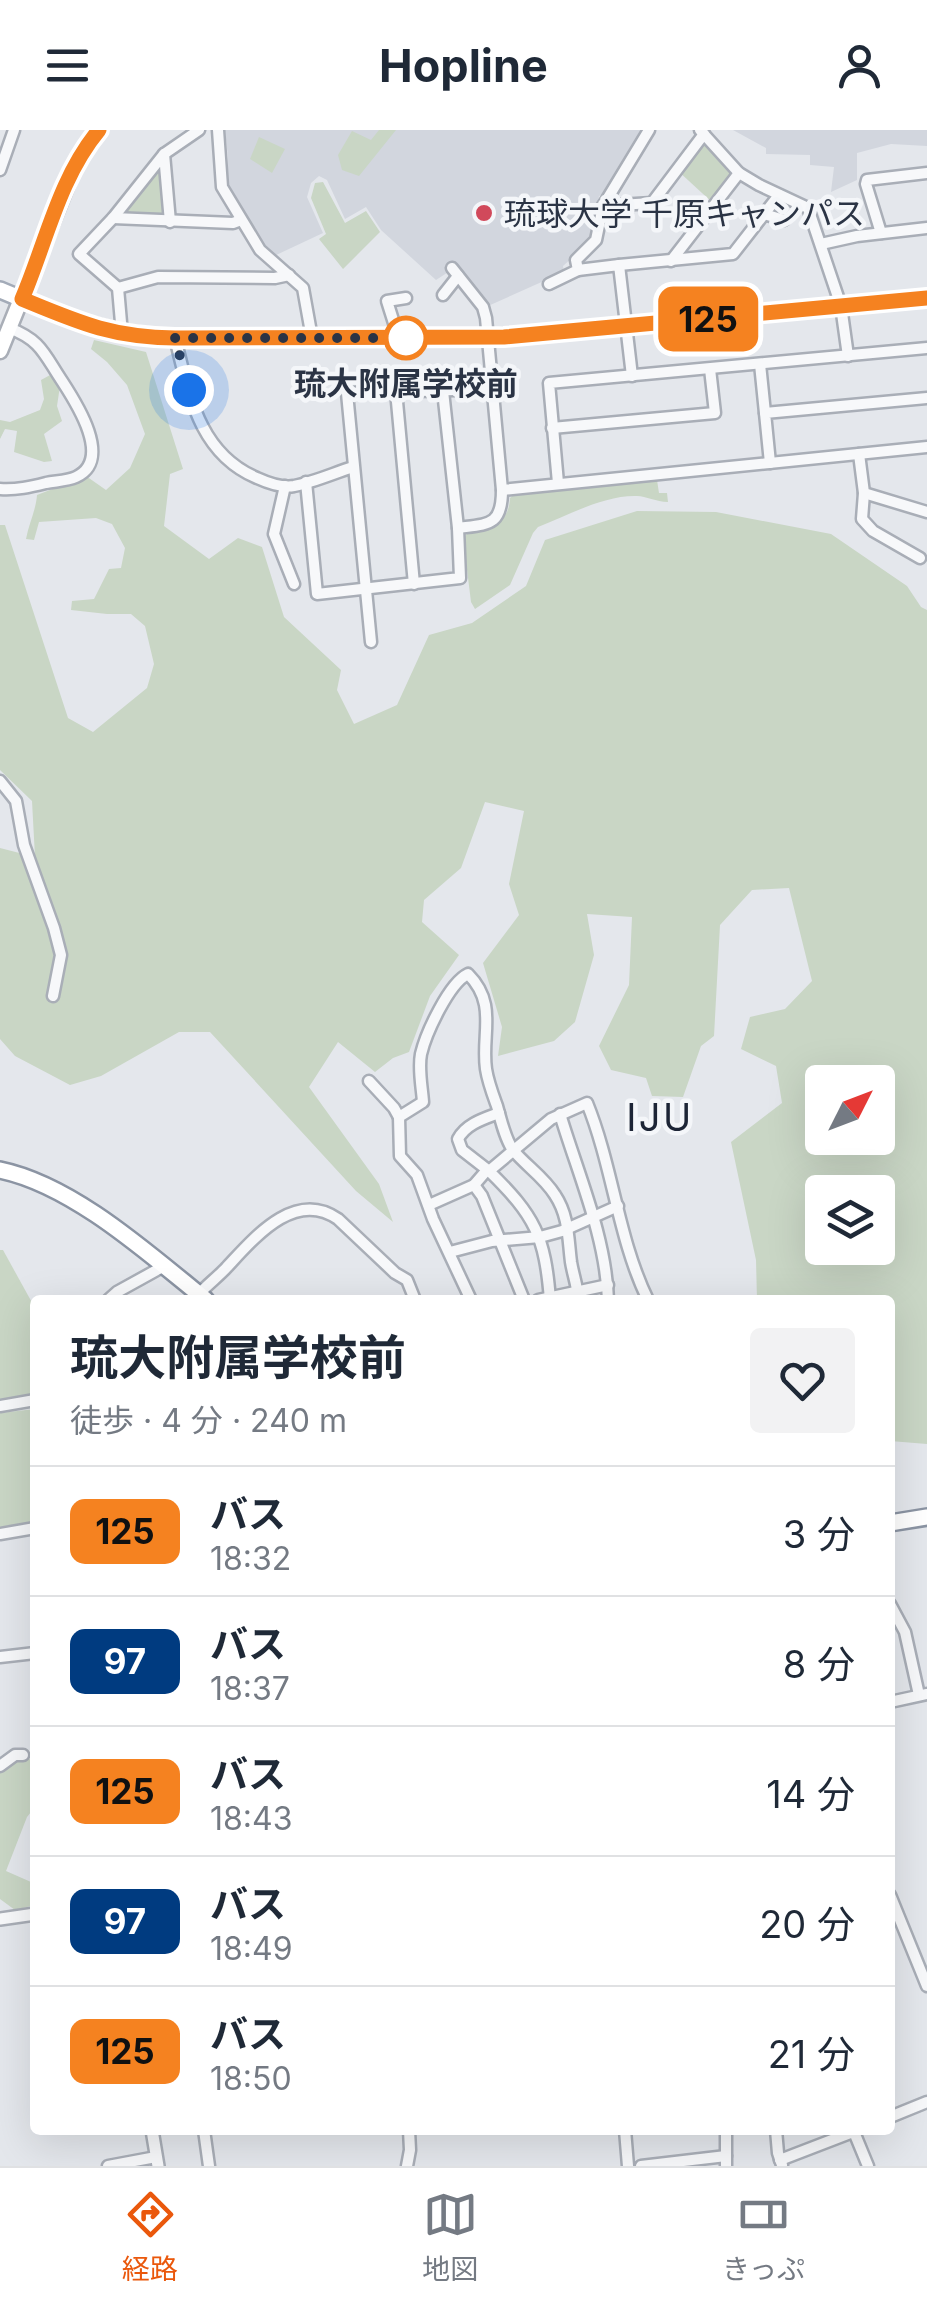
<!DOCTYPE html>
<html lang="ja">
<meta charset="utf-8">
<style>
:root{--surface:#fff;--page:#f2f2f3;--text:#1f2937;--muted:#747a83;--line:#e0e1e3;--accent:#ea580c}
body{margin:0;font-family:Inter,"Noto Sans JP",sans-serif;background:var(--page);color:var(--text);height:100vh;display:flex;flex-direction:column;font-size:38px;white-space:nowrap}
*{box-sizing:border-box;margin:0}
p{font-size:32px;color:var(--muted)}
.icon{flex:none;width:55px;height:55px;fill:none;stroke:currentColor;stroke-width:2;stroke-linecap:round;stroke-linejoin:round}
.map{position:relative;flex:1;overflow:hidden}
.drawer{position:absolute;left:30px;top:1165px;width:865px;height:840px;display:flex;flex-direction:column;background:var(--surface);border-radius:10px;box-shadow:0 10px 40px #0002}
.drawer>*{flex:none}
.badge{padding:0 20px;border-radius:15px;font-size:35px;line-height:65px}
.needle{width:65px;rotate:48deg}
.controls{position:absolute;left:805px;top:935px;display:grid;gap:20px}
.controls a{display:grid;place-items:center;width:90px;height:90px;border-radius:10px;background:var(--surface);box-shadow:0 10px 40px #0002;font-size:50px}
.you{position:absolute;width:50px;height:50px;margin:-25px;border:8px solid #fff;border-radius:50%;background:#1a73e8;box-shadow:0 0 0 15px #1a73e833}
.map>.badge{position:absolute;translate:-50% -50%;box-shadow:0 0 0 5px #fff}
.round{display:grid;place-items:center;flex:none;width:105px;height:105px;border-radius:10px;background:var(--page)}
.overview{display:flex;align-items:center;justify-content:space-between;height:170px;padding:0 40px}
h1{font-size:48px;font-weight:700;line-height:75px}
ul{padding:0;list-style:none}
li{display:flex;align-items:center;gap:30px;height:130px;padding:0 40px;border-top:2px solid var(--line)}
li div{flex:1}
li b{display:block;font-size:38px}
li em{font-style:normal}
li .badge{min-width:110px;font-weight:700;text-align:center}
header{display:flex;justify-content:space-between;align-items:center;height:130px;padding:0 40px;background:var(--surface);font-size:45px;font-weight:700}
.menu{display:flex;justify-content:space-around;align-items:center;height:140px;border-top:2px solid var(--line);background:var(--surface);font-size:28px;color:var(--muted)}
.menu a{display:grid;justify-items:center;gap:5px}
.menu .current{color:var(--accent)}
.map>svg:first-child{display:block}
.built{fill:#d2d6de}
.green{fill:#c9d6c5;fill-rule:evenodd}
.lines{fill:none;stroke-linecap:round;stroke-linejoin:round}
.minor-casing{stroke:#a9aeb7;stroke-width:15}
.tertiary-casing{stroke:#a9aeb7;stroke-width:16}
.secondary-casing{stroke:#a9aeb7;stroke-width:19}
.primary-casing{stroke:#a3abb8;stroke-width:20}
.trunk-casing{stroke:#8b94a3;stroke-width:20}
.minor{stroke:#f7f8fa;stroke-width:10}
.tertiary{stroke:#f7f8fa;stroke-width:11}
.secondary{stroke:#fff;stroke-width:14}
.primary{stroke:#fff;stroke-width:15}
.trunk{stroke:#fff;stroke-width:15}
.line-casing{stroke:#fff;stroke-width:22}
.line{stroke:#f58220;stroke-width:15}
.walk{stroke:#2b3445;stroke-width:10;stroke-dasharray:0 18}
.poi-dot{fill:#d1495b;stroke:#f4f6f9;stroke-width:4}
.stop-dot{fill:#fff;stroke:#f58220;stroke-width:5}
.labels{text-anchor:middle;dominant-baseline:central;stroke-width:9;stroke-linejoin:round;paint-order:stroke}
.poi-label{font-size:32px;fill:#2b3445;stroke:#f4f6f9;text-anchor:start}
.stop-label{font-size:32px;font-weight:bold;fill:#2b3445;stroke:#f4f6f9}
.quarter-label{font-size:38px;letter-spacing:2.5px;fill:#1d2536;stroke:#f4f6f9}
</style>
<header><svg class="icon" aria-label="menu" viewBox="0 0 24 24"><path d="M4 6h16M4 12h16M4 18h16"/></svg>Hopline<svg class="icon" aria-label="person" viewBox="0 0 24 24"><circle cx="12" cy="8" r="4"/><path d="M4 21q1-7 8-7t8 7"/></svg></header>
<div class="map">
<svg width="927" height="2036" viewBox="0 0 927 2036">
<rect width="100%" height="100%" fill="#e4e7ec"/>
<g class="built">
<polygon points="225,0 643,0 604,64 599,66 593,109 563,136 564,142 488,176 456,137 436,150 381,100 366,77 345,89 327,50 319,46 311,53 307,67 323,103 274,126 259,110 226,55 228,27"/>
<polygon points="733,0 927,0 927,16 891,14 857,23 857,50 831,62 834,37 810,35 810,25 766,24 766,18"/>
</g>
<g class="green">
<polygon points="379,0 396,0 359,46 342,40 338,25 352,1 371,10"/>
<polygon points="704,4 739,43 714,74 677,40"/>
<polygon points="259,7 285,19 272,43 250,29"/>
<polygon points="164,24 170,92 113,88"/>
<polygon points="323,52 345,93 366,81 380,102 343,139 319,109 326,104 311,68 315,53"/>
<path d="M94,210L146,222L183,339L170,344L164,396L209,429L238,408L262,417L284,487L341,540L337,560L354,594L397,575L429,505L472,493L526,456L545,410L637,381L716,382L831,404L907,456L921,477L927,480V1314L890,1311V1170H757L756,1130L731,1012L782,973L776,936L741,919L750,887L785,879L812,851L789,758L752,760L720,795L714,906L701,916L683,967L652,966L646,948L611,940L599,916L629,855L632,787L587,784L594,825L575,892L554,911L498,926L502,897L483,833L519,785L509,754L524,681L485,672L461,738L424,770L422,792L459,825L430,866L409,922L393,928L375,942L338,912L309,957L379,1054L393,1092L356,1061L210,902H179L101,946L70,955L15,926L0,909V718L35,727L32,671L0,640V395H5L68,588L93,602L147,558L154,534L145,496L131,484H107L71,480L72,471L94,469L109,439L121,438L125,418L112,394L96,388L39,392L34,410L26,409C29,393 36,380 37,365L86,346L106,360L130,338L145,304L127,255L107,232L91,219ZM822,952H878V1008H822ZM822,1062H878V1118H822Z"/>
<polygon points="52,244 60,256 57,276 62,291 44,304 52,331 44,332 14,322 17,301 5,299 0,309 0,290 10,292 40,280 44,269 41,250"/>
<path d="M657,350L659,363H667L668,372C656,372 646,366 637,366C604,365 569,385 538,397L533,403L510,455L475,479L471,472L463,407C482,392 508,402 510,368L513,365Z"/>
<polygon points="0,1120 3,1120 35,1178 35,1265 0,1270"/>
<polygon points="35,1279 35,1395 0,1399 0,1283"/>
<polygon points="35,1625 35,1677 27,1687 6,1741 31,1752 35,1751 35,1775 15,1780 0,1769 0,1641 14,1629 30,1629"/>
</g>
<g class="lines">
<g class="minor-casing">
<g id="minor">
<polyline points="218,0 222,57 260,120 303,158 312,208"/>
<polyline points="700,0 739,43 759,55 808,78 841,176 848,226"/>
<polyline points="164,24 199,0"/>
<polyline points="0,40 14,0"/>
<polyline points="603,76 649,0"/>
<polyline points="764,84 784,90"/>
<polyline points="113,88 233,93 241,90"/>
<polyline points="881,103 866,54 867,50 927,43"/>
<polyline points="821,114 857,106 927,98"/>
<polyline points="671,131 739,43"/>
<polyline points="619,135 733,124 779,65"/>
<path d="M452,138L483,177L486,188L502,360C502,396 489,394 458,398"/>
<polyline points="578,140 619,135 632,246"/>
<polyline points="549,154 578,140 576,130 596,110 603,76 652,73 704,4"/>
<polyline points="118,158 158,147 275,148 289,145"/>
<polyline points="443,165 458,146"/>
<polyline points="122,204 118,158 79,124 113,88 164,24 170,92"/>
<path d="M175,208C189,263 198,323 257,348C268,353 282,358 294,356C314,352 334,343 353,337"/>
<polyline points="399,209 387,171 406,168"/>
<polyline points="760,234 765,283"/>
<polyline points="396,261 414,454"/>
<polyline points="552,298 715,283 710,239"/>
<polyline points="859,324 864,363 927,382"/>
<polyline points="770,333 765,283 927,268"/>
<polyline points="306,352 317,464 460,448 458,398 443,261"/>
<polyline points="558,353 549,253 927,218"/>
<polyline points="285,356 274,404 294,454"/>
<path d="M0,359C17,360 30,357 46,353C56,351 67,351 76,347C114,330 75,271 62,251C44,224 41,210 9,198"/>
<polyline points="502,360 927,317"/>
<polyline points="864,363 862,389 873,401 920,428"/>
<polyline points="371,512 347,263 491,259"/>
<polyline points="0,651 16,671 24,715 54,798 61,825 53,866"/>
<polyline points="369,951 394,978 399,987"/>
<path d="M560,984C578,1044 606,1107 608,1170"/>
<path d="M489,1041L462,1020L458,1009C466,994 483,989 499,983"/>
<polyline points="474,1055 482,1066 524,1170"/>
<polyline points="429,1075 474,1055 487,1040"/>
<polyline points="450,1122 492,1111 540,1107 562,1101 618,1076"/>
<path d="M199,1164C208,1154 219,1146 227,1137C255,1107 295,1059 338,1089L395,1143L407,1150L415,1170"/>
<polyline points="108,1170 117,1162 164,1136"/>
<path d="M471,1170L433,1089L417,1045L400,1026L399,987L423,972C422,957 418,939 421,924C426,903 449,853 468,844C498,874 481,904 486,939C488,952 493,965 497,976C501,990 505,1009 513,1020C525,1035 544,1047 555,1065C569,1086 568,1109 571,1132C573,1145 578,1157 578,1170"/>
<polyline points="538,1170 608,1155"/>
<path d="M550,1170C545,1106 535,1086 489,1041L551,989L587,973C613,1037 618,1109 648,1170"/>
<polyline points="0,1276 35,1270"/>
<polyline points="0,1404 35,1398"/>
<polyline points="890,1474 905,1502 919,1565"/>
<polyline points="0,1527 35,1523"/>
<polyline points="890,1572 927,1564"/>
<polyline points="0,1636 15,1625 23,1625"/>
<polyline points="890,1765 927,1856"/>
<polyline points="890,1987 927,1972"/>
<polyline points="204,2000 209,2036"/>
<polyline points="625,2000 628,2036"/>
<polyline points="726,2000 726,2036"/>
<polyline points="776,2000 778,2023 782,2035"/>
<polyline points="854,2002 868,2036"/>
<polyline points="780,2030 858,2000"/>
<polyline points="108,2036 156,2027"/>
<polyline points="407,2036 410,2020 409,2000"/>
<polyline points="641,2036 726,2026"/>
</g>
</g>
<g class="tertiary-casing">
<g id="tertiary">
<polyline points="0,1789 35,1784"/>
<polyline points="152,2000 158,2036"/>
</g>
</g>
<g class="secondary-casing">
<polyline id="secondary" points="0,221 71,45 86,18 99,0"/>
</g>
<g class="primary-casing">
<path id="primary" d="M0,160C65,187 103,206 175,208H488L927,168"/>
</g>
<g class="trunk-casing">
<g id="trunk">
<path d="M0,1040C73,1055 149,1124 206,1170"/>
<polyline points="890,1393 927,1387"/>
</g>
</g>
<use href="#minor" class="minor"/>
<use href="#tertiary" class="tertiary"/>
<use href="#secondary" class="secondary"/>
<use href="#primary" class="primary"/>
<use href="#trunk" class="trunk"/>
</g>
<g class="lines">
<g class="line-casing">
<path id="line" d="M99,0C59,48 46,113 22,169C80,193 111,207 175,208L504,207L927,168"/>
</g>
<use href="#line" class="line"/>
<polyline class="walk" points="189,260 175,208 406,208"/>
</g>
<circle class="poi-dot" cx="484" cy="83" r="10"/>
<circle class="stop-dot" cx="406" cy="208" r="20"/>
<g class="labels">
<g class="poi-label">
<text x="504" y="83">琉球大学 千原キャンパス</text>
</g>
<g class="stop-label">
<text x="406" y="253">琉大附属学校前</text>
</g>
<g class="quarter-label">
<text x="660" y="987">IJU</text>
</g>
</g>
</svg>
<div class="controls">
<a><svg class="needle" viewBox="-14 -14 28 28"><path d="M0-13l5 13h-10z" fill="#e53935"/><path d="M0 13l5-13h-10z" fill="#747a83"/></svg></a>
<a><svg class="icon" aria-label="layers" viewBox="0 0 24 24"><path d="M12 4l9 5-9 5-9-5zM3 14l9 5 9-5"/></svg></a>
</div>
<div class="you" style="left:189px;top:260px"></div>
<b class="badge" style="left:708px;top:189px;background:#f58220;color:#111">125</b>
<section class="drawer">
<div class="overview"><div><h1>琉大附属学校前</h1><p>徒歩 · 4 分 · 240 m</p></div><a class="round"><svg class="icon" aria-label="heart" viewBox="0 0 24 24"><path d="M12 20l-8-8c-3-5 5-10 8-4 3-6 11-1 8 4z"/></svg></a></div>
<ul>
<li><span class="badge" style="background:#f58220;color:#111">125</span><div><b>バス</b><p>18:32</p></div><em>3 分</em></li>
<li><span class="badge" style="background:#003b80;color:#fff">97</span><div><b>バス</b><p>18:37</p></div><em>8 分</em></li>
<li><span class="badge" style="background:#f58220;color:#111">125</span><div><b>バス</b><p>18:43</p></div><em>14 分</em></li>
<li><span class="badge" style="background:#003b80;color:#fff">97</span><div><b>バス</b><p>18:49</p></div><em>20 分</em></li>
<li><span class="badge" style="background:#f58220;color:#111">125</span><div><b>バス</b><p>18:50</p></div><em>21 分</em></li>
</ul>
</section>
</div>
<nav class="menu">
<a class="current"><svg class="icon" aria-label="directions" viewBox="0 0 24 24"><path d="M12 3l9 9-9 9-9-9zM9 14v-3h6M13 9l2 2-2 2"/></svg>経路</a>
<a><svg class="icon" aria-label="map" viewBox="0 0 24 24"><path d="M3 6l6-2 6 2 6-2v14l-6 2-6-2-6 2zM9 4v14M15 6v14"/></svg>地図</a>
<a><svg class="icon" aria-label="tickets" viewBox="0 0 24 24"><path d="M3 7h18v10H3zM15 7v10"/></svg>きっぷ</a>
</nav>
